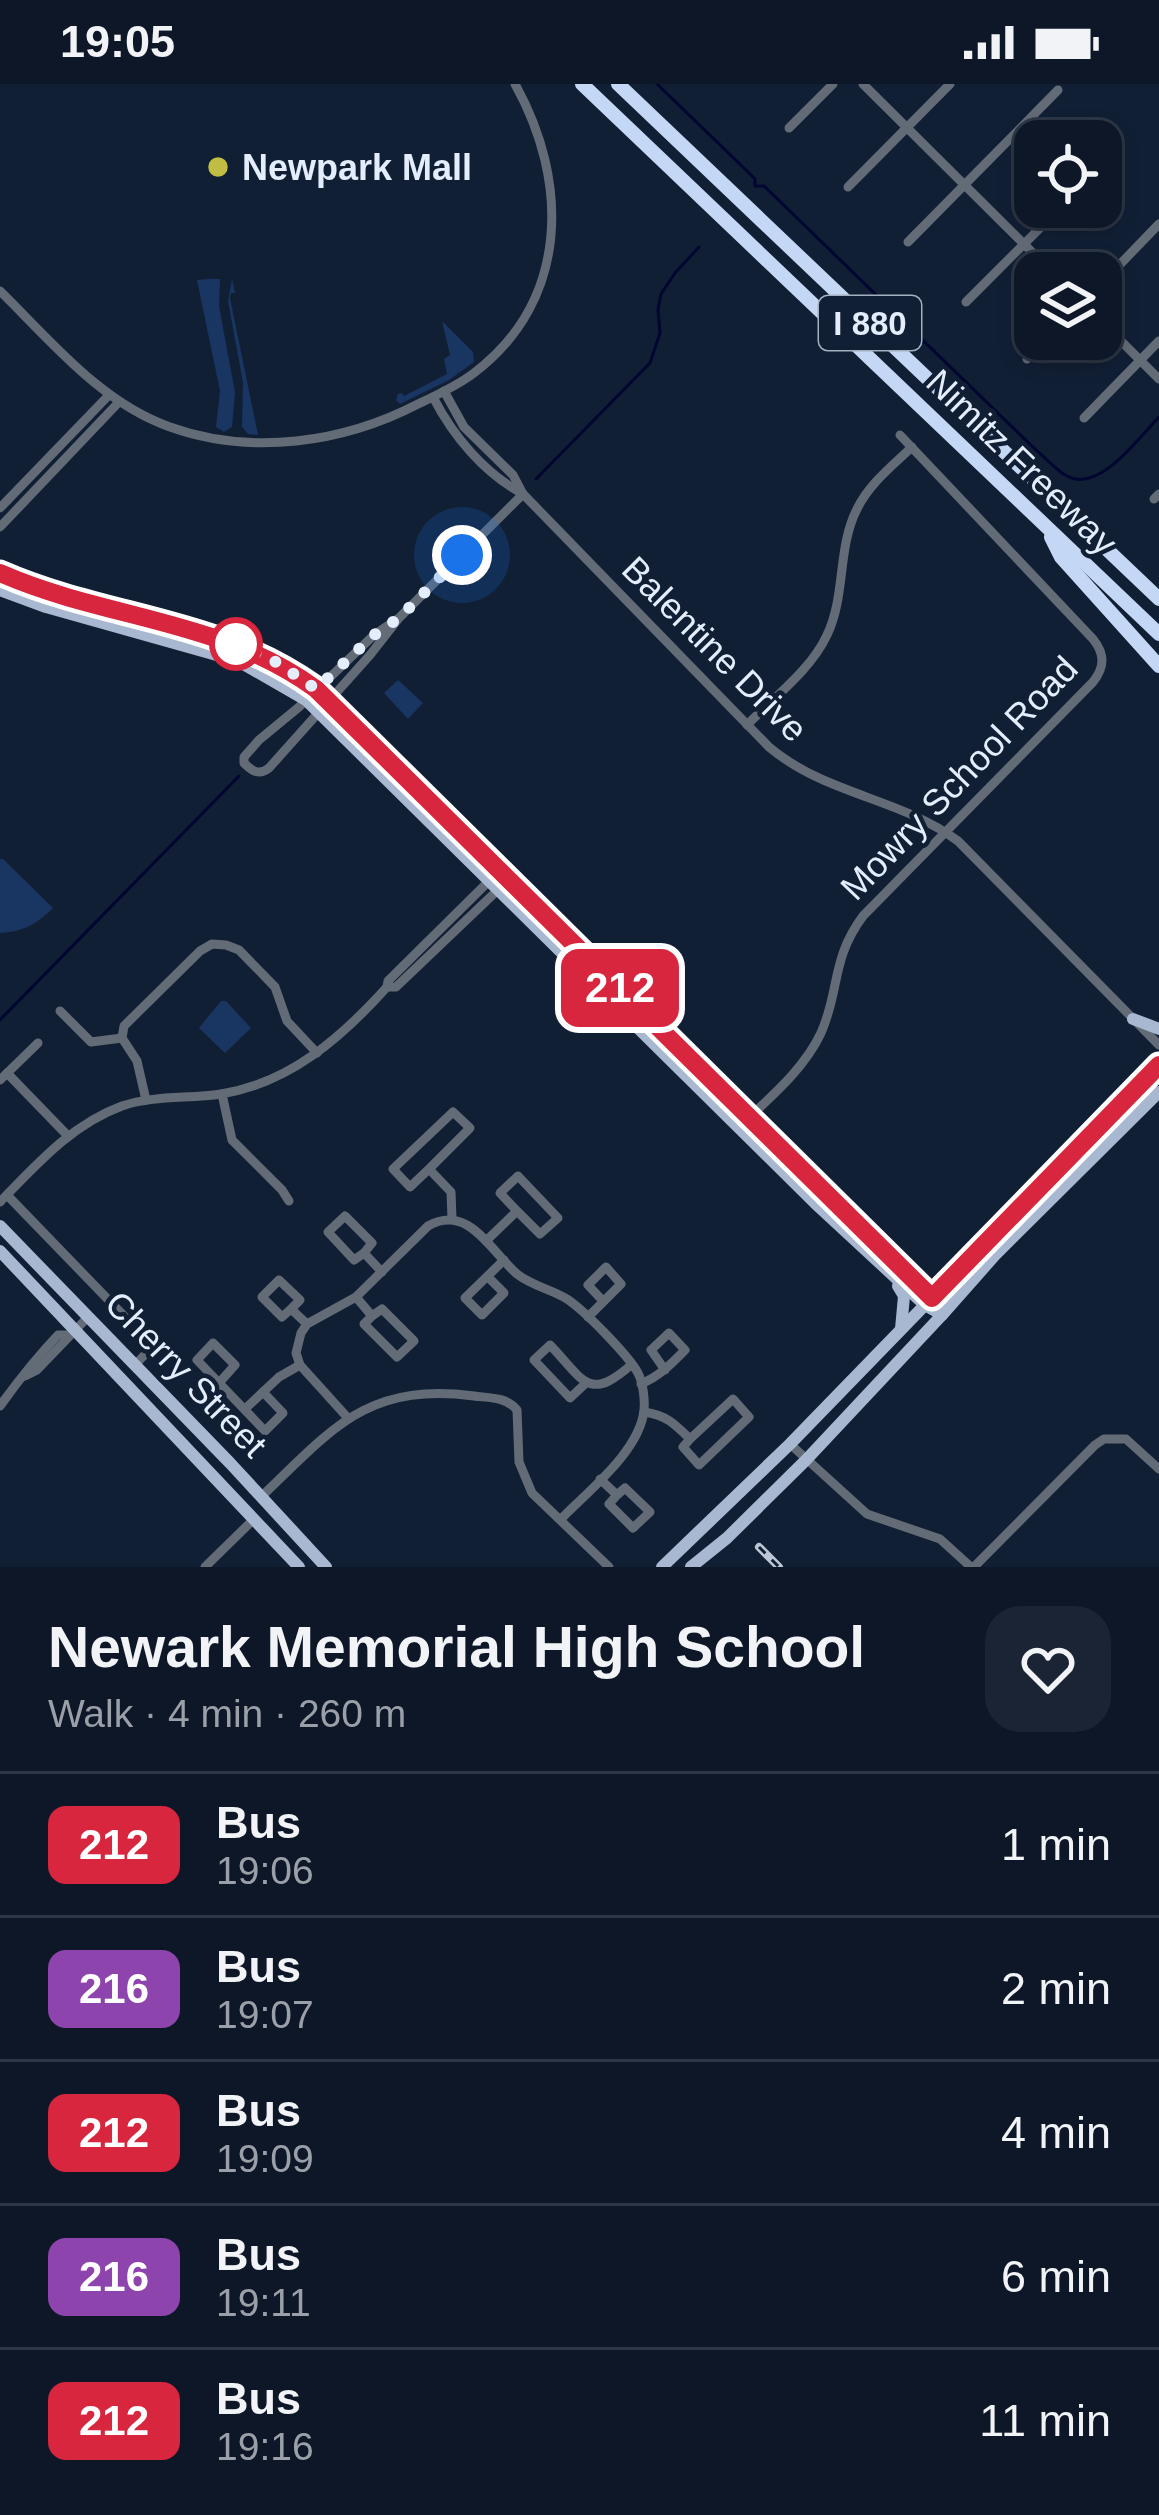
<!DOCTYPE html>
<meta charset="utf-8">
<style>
:root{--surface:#0d1728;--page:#1b2434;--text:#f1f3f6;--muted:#9a9fa8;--line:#2d3645}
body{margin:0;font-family:Helvetica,sans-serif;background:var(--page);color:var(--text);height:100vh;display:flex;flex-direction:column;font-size:45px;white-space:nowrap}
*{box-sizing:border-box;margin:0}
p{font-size:39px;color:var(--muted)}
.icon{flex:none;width:66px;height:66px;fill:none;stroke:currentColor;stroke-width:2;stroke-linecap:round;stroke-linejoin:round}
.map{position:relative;height:1483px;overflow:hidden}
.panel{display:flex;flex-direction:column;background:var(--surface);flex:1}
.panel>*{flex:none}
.badge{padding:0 24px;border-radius:18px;font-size:42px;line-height:78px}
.fabs{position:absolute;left:1014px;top:36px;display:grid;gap:24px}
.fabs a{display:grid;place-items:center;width:108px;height:108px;border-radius:24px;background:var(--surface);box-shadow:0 6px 18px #0003,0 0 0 3px var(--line);font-size:60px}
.you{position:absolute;width:60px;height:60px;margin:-30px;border:9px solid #fff;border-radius:50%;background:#1a73e8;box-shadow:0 0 0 18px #1a73e833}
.map>.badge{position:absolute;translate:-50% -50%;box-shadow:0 0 0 6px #fff}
.round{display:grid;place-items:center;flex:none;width:126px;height:126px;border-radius:36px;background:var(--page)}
.overview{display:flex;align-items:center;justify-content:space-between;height:204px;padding:0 48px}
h1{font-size:57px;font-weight:700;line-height:90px}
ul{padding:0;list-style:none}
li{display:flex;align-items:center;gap:36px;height:144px;padding:0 48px;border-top:3px solid var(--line)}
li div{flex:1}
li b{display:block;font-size:45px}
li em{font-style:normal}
li .badge{min-width:132px;font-weight:700;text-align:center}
.status{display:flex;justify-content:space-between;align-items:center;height:84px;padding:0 60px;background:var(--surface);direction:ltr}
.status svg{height:33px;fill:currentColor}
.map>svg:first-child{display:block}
.green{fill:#193562}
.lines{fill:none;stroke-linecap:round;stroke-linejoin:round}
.stream{stroke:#000630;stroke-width:3}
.minor{stroke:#636b77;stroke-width:9}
.major{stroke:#a8b8d1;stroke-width:12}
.highway{stroke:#c4d7f5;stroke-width:14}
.rail-casing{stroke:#bbc6d6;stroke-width:8}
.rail{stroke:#111f35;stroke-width:3;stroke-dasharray:9;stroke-linecap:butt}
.line-casing{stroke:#fff;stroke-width:27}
.line{stroke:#d7263d;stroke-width:18}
.walk{stroke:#e3edfc;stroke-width:12;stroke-dasharray:0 21.6}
.poi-dot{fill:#bfbe42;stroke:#111f35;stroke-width:4.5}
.stop-dot{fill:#fff;stroke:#d7263d;stroke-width:6}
.labels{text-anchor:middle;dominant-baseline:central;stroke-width:9;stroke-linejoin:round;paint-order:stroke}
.shield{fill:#111f35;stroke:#a4afc0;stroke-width:3}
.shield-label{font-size:33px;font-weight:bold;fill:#e3edfc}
.poi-label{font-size:36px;font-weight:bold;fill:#e3edfc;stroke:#111f35;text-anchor:start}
.street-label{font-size:36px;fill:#e3edfc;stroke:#111f35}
</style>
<div class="status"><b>19:05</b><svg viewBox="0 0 49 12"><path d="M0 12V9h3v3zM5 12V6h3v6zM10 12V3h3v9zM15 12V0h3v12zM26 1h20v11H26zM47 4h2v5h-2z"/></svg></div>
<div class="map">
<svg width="1159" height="1483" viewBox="0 0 1159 1483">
<rect width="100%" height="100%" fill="#111f35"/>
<g class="green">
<polygon points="209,195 220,195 219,222 235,308 232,343 224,348 216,343 220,307 197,196"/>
<polygon points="232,195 235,209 231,209 230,214 258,351 248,350 242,343 243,299 228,217"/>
<polygon points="442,237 473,268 474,278 449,296 400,320 396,316 398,310 402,309 404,312 447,290 444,275 450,271"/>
<polygon points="398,596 423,619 408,635 384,609"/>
<path d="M0,775H3L53,824C37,840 23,848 0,849Z"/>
<polygon points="221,917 226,917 251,944 225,969 199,944"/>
</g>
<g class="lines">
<g class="stream">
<path d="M657,0L746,86L755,95V102H764L1037,367C1047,375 1056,386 1067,392C1099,410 1139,353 1159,333"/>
<polyline points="536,395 650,279 660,249 658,226 661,210 675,189 699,163"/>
<polyline points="0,936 239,692"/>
</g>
<g class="minor">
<polyline points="863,0 1053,189"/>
<polyline points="789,44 833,0"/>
<polyline points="1101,82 1117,66"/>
<polyline points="848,103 950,0"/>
<polyline points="908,158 1058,6"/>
<polyline points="1101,200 1159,140"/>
<path d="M0,207C51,257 101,319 170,343C251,372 343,359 418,320C437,311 457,302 474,289C570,216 569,97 515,0"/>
<polyline points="966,218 1061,123"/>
<polyline points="1101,237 1159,295"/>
<polyline points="1027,275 1047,255"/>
<path d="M444,307L464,343L513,391L523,410L769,663C826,711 898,713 958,757L1159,961"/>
<path d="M433,313C453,352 484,389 523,410"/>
<polyline points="1084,334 1159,257"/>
<polyline points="1154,415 1159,410"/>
<polyline points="0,424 109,311"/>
<polyline points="0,443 119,318"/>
<path d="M399,534L374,551L299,623L259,656L244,673V679C252,687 259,692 269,684L370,571L399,534L523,410"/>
<path d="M747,641C773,614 811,586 827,551C846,512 837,464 857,425C869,400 892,382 912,363"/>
<polyline points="387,903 396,903 502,802"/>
<polyline points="60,927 91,958 122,954"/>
<polyline points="7,989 68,1052"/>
<polyline points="0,996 38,959"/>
<polyline points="222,1010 232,1056 282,1106 289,1117"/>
<polyline points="146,1016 137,977 122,954 124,942 200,867 212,860 226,861 239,866 275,903 287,937 317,969"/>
<path d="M739,1043C768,1015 803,987 821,949C840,906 831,875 863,832L1093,598C1105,583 1105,570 1093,555L900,351"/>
<polyline points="429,1085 410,1103 393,1085 453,1028 470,1044 429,1085 451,1108 452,1135"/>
<polyline points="7,1111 153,1262 135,1281"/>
<path d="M0,1118C36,1081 72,1040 122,1022C154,1011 188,1015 221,1010C290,999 342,953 387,903L388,897L490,796L507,792"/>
<polyline points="486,1157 517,1127 540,1150 558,1134 518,1092 500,1109 517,1127"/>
<polyline points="364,1169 372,1159 345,1132 328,1148 354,1176 364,1169 382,1188"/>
<polyline points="488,1193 504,1209 482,1231 465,1214 504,1176"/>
<polyline points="356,1213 372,1232 364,1240 397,1273 414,1257 382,1225 372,1232"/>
<polyline points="291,1225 282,1233 262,1213 279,1196 300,1216 291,1225 307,1240"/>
<polyline points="588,1233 621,1200 606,1183 588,1201 603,1217"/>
<polyline points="25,1292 37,1286 88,1233"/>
<polyline points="219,1299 235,1281 213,1259 197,1276 265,1347 283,1329 263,1308"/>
<path d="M586,1299L570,1314L534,1276L550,1261C583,1295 588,1319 631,1281"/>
<path d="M641,1300C660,1292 671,1280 685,1266L669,1249L651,1266L665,1286"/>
<path d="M0,1322C18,1297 36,1274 58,1251H68"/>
<polyline points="245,1325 279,1293 300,1281"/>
<path d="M644,1328C666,1331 675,1340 690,1355L733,1315L749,1333L699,1381L683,1363L690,1355"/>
<path d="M347,1333L300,1281L296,1269L301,1249L307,1240L356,1213L428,1142C469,1119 491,1168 517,1190C532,1202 551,1205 567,1215C585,1227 628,1271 638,1289C643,1299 645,1315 644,1326C640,1367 588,1407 561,1435"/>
<polyline points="790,1360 867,1430 940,1455 971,1483"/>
<polyline points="600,1395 617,1411 625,1404 650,1428 633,1444 609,1420 617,1411"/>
<path d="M262,1412C332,1345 367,1298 474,1312C490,1314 507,1313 517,1326L519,1378L532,1409L609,1483"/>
<polyline points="205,1483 254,1435"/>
<polyline points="974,1483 1095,1361 1104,1355 1126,1355 1159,1385"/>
</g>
<g class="major">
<path d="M0,489C78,524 165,531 243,563C270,573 294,589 317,605L922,1205L942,1231"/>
<polyline points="0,506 46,523 238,577 306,616 815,1119 925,1221 941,1230"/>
<polyline points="1133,935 1159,945"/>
<polyline points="0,1142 230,1379 326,1483"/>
<polyline points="0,1167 299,1483"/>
<polyline points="898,1202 904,1212 901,1245"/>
<polyline points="662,1483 790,1360 1159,980"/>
<polyline points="691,1483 727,1454 806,1376 942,1231 995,1171 1159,1008"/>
</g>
<g class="highway">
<polyline points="582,0 1159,550"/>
<polyline points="618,0 1159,515"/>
<polyline points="1051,453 1061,473 1159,582"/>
</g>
<g class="rail-casing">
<polyline id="rail" points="759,1463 779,1483"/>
</g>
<use href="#rail" class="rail"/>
</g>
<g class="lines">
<g class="line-casing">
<path id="line" d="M0,489C107,536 218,534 316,605L932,1214L1159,981"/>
</g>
<use href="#line" class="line"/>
<polyline class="walk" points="236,560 276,578 316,605 374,551 399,534 462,471"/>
</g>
<circle class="poi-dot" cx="218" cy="83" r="12"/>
<circle class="stop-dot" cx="236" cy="560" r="24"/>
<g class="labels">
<rect class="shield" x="819" y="212" width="102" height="54" rx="9"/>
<g class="shield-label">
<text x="870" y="239">I 880</text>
</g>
<g class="poi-label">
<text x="242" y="83">Newpark Mall</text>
</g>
<g class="street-label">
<text transform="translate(1022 378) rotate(44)">Nimitz Freeway</text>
<text transform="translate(715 565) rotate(45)">Balentine Drive</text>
<text transform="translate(959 694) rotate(-46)">Mowry School Road</text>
<text transform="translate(186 1290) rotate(46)">Cherry Street</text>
</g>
</g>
</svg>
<div class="fabs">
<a><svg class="icon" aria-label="locate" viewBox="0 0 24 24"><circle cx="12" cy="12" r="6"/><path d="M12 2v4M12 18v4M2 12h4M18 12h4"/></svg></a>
<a><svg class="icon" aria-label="layers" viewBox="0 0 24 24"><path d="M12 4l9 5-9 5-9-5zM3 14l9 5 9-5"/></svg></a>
</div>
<div class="you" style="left:462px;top:471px"></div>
<b class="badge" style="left:620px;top:904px;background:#d7263d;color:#fff">212</b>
</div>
<section class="panel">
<div class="overview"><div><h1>Newark Memorial High School</h1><p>Walk · 4 min · 260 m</p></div><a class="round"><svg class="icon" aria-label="heart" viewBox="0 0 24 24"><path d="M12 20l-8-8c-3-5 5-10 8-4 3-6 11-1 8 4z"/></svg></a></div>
<ul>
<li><span class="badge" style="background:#d7263d;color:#fff">212</span><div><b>Bus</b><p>19:06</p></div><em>1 min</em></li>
<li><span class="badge" style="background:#8e44ad;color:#fff">216</span><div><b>Bus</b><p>19:07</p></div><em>2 min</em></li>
<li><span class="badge" style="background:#d7263d;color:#fff">212</span><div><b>Bus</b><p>19:09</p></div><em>4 min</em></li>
<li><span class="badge" style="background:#8e44ad;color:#fff">216</span><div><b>Bus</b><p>19:11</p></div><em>6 min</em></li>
<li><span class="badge" style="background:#d7263d;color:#fff">212</span><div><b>Bus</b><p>19:16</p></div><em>11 min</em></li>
</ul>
</section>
